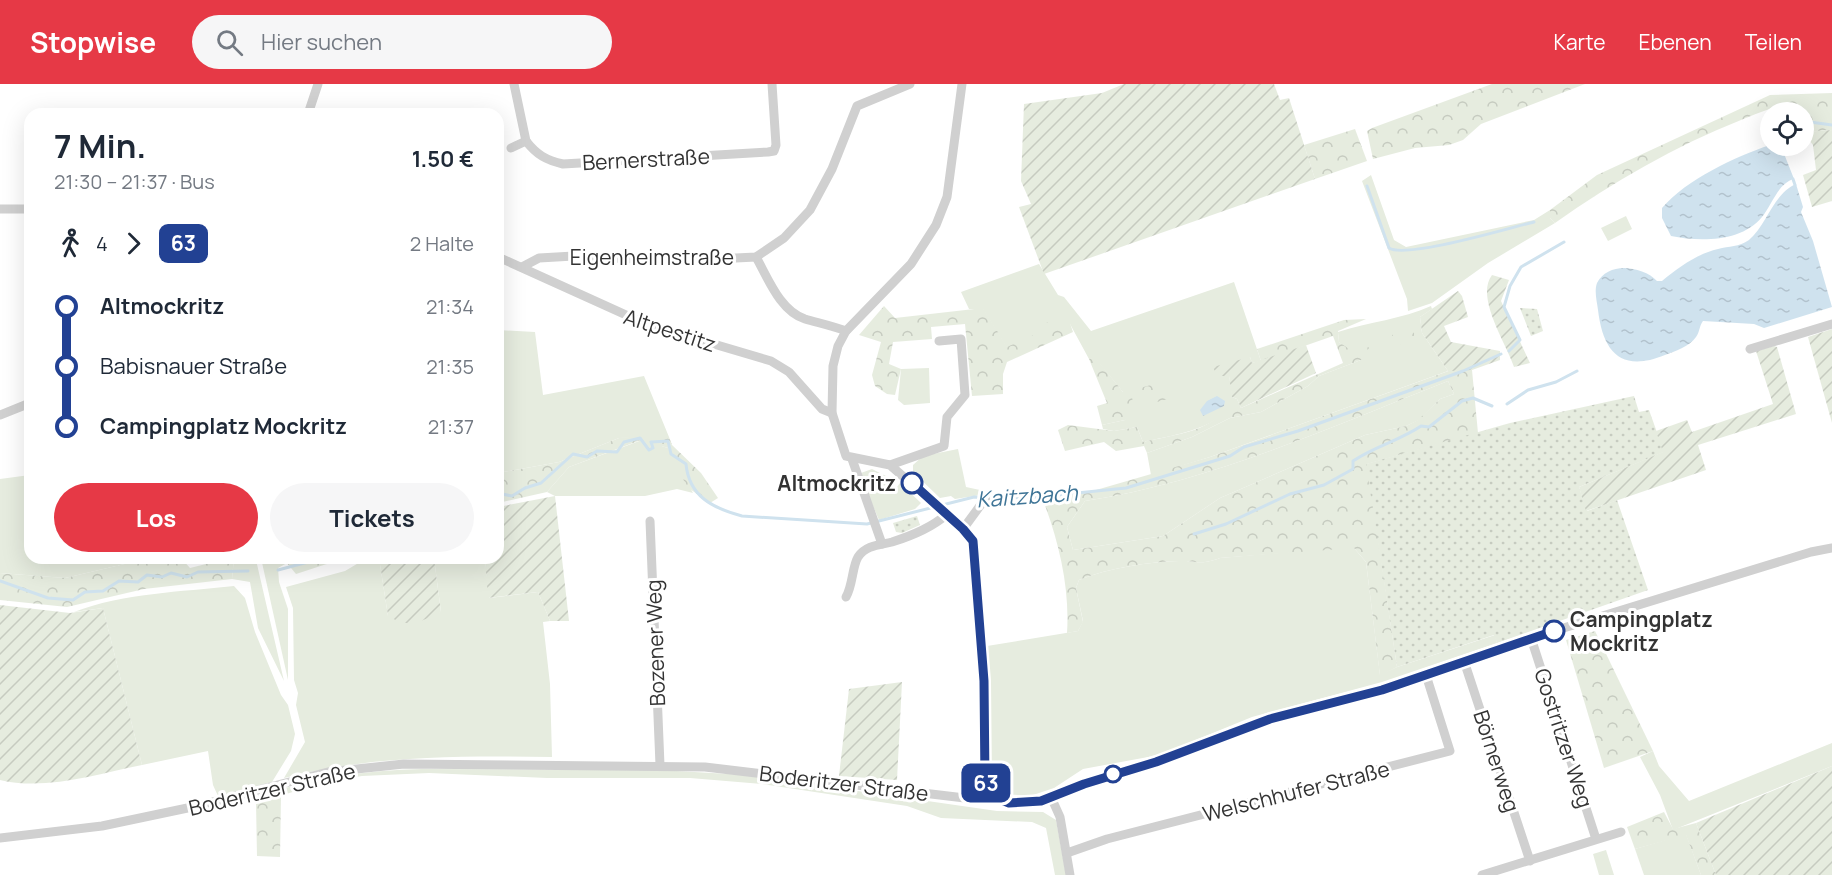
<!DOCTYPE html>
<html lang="de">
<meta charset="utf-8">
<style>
:root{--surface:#fff;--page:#f6f6f7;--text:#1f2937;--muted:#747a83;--accent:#e63946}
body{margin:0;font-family:Manrope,sans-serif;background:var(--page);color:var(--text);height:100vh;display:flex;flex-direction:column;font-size:22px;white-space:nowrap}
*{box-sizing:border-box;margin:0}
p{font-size:20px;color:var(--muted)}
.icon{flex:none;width:33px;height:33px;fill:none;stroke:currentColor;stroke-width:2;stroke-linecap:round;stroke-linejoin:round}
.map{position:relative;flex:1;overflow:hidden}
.side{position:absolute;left:24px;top:24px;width:480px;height:456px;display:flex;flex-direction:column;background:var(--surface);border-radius:18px;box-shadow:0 6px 24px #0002}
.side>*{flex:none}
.badge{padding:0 12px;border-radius:9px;font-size:21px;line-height:39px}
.tools{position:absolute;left:1760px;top:18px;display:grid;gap:12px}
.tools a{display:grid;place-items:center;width:54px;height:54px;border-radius:50%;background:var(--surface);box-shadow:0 6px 24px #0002;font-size:30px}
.map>.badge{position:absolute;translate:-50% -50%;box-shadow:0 0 0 3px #fff}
.legs{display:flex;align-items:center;gap:9px;height:66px;padding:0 30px;font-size:20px}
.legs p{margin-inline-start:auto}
.head{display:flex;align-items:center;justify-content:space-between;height:102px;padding:0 30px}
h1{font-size:33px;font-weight:700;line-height:45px}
.action{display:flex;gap:12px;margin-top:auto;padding:12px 30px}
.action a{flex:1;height:69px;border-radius:36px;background:var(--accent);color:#fff;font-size:24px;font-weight:700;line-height:69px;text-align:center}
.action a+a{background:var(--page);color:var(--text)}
ul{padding:0 30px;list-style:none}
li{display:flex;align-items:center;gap:21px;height:60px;font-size:22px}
li i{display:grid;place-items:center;width:9px;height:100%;margin:0 8px;background:currentColor}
li i::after{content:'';width:15px;height:15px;margin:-8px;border:4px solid;border-radius:50%;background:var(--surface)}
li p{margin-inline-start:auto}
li:first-child i{background:linear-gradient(#0000 50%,currentColor 0)}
li:last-child i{background:linear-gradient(currentColor 50%,#0000 0)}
header{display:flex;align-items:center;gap:36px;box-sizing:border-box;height:84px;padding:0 30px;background:var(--accent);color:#fff}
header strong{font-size:28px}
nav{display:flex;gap:33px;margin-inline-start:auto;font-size:21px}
.search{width:420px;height:54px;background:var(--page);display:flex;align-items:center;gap:15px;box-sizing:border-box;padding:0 21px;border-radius:33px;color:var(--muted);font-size:22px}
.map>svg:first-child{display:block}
.grass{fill:#e6ecdf}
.forest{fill:url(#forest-crowns);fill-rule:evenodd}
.park{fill:url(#park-dots)}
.garden{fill:url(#garden-furrows)}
.water{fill:url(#water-ripples)}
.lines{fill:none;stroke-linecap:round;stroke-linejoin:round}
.stream{stroke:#cfe2ee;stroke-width:3}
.street{stroke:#d0d0d0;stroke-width:9}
.line-1-casing{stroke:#fff;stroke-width:14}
.line-1{stroke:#224193;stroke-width:9}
.stop-1-dot{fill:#fff;stroke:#224193;stroke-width:3}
.labels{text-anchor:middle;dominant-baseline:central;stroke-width:6;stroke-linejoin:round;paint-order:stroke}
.street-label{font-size:21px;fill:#333;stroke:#fff}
.stop-label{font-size:21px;font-weight:bold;fill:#333;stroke:#fff;text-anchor:end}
.water-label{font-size:22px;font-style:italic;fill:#3f7597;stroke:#fff}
</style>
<header>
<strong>Stopwise</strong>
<div class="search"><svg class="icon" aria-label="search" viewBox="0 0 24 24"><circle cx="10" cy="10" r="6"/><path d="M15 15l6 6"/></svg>Hier suchen</div>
<nav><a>Karte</a><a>Ebenen</a><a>Teilen</a></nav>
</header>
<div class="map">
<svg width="1832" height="791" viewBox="0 0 1832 791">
<defs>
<pattern id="forest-crowns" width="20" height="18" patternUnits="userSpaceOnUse" patternTransform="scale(1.5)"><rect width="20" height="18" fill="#e6ecdf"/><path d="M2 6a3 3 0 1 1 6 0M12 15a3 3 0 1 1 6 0" fill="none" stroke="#c6cbc0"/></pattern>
<pattern id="park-dots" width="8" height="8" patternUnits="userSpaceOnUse" patternTransform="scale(1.5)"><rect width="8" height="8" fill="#e6ecdf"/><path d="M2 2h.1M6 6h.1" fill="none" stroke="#c6cbc0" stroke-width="1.8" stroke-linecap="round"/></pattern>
<pattern id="garden-furrows" width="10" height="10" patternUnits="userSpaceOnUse" patternTransform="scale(1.5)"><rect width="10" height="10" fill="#e6ecdf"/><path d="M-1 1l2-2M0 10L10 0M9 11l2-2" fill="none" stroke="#c6cbc0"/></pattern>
<pattern id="water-ripples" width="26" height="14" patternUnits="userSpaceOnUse" patternTransform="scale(1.5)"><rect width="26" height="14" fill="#cfe2ee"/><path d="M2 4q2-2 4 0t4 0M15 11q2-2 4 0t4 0" fill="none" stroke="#b2c2cd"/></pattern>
</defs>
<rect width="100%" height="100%" fill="#fff"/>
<g class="grass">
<polygon points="1371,91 1394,156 1406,163 1534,136 1550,126 1550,134 1555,139 1488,179 1432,219 1408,227 1407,215 1362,97"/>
<polygon points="1626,132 1632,145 1608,157 1601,144"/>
<path d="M1039,180L1058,211L1064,213L1091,247L1234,198L1261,277L1252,279L1250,273L1229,292C1230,299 1233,308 1232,315C1225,345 1168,352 1143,358L1137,343L1114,347L1103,345L1102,341L1125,336L1131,308H1123L1095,274L1089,275L1070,240L1007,264L983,225H969L961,208Z"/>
<path d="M1431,222L1432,225L1420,233L1422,249L1448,287L1210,373L1151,391L1147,369L1192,353L1230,334L1261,328L1308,302L1319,292L1361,276L1339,258L1338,248C1369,238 1402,235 1431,222Z"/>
<polygon points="498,246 535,248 543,311 644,292 669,353 619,354 559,378 498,389"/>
<polygon points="929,284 930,319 904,321 898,316 901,285"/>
<path d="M1448,297L1454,310L1440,315L1419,336L1406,342L1365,351L1220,414L1163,452L1073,466L1067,443L1085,417C1210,398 1331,343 1448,297Z"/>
<polygon points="642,356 668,364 693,409 677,405 645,412 555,412 547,408 569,383"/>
<polygon points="958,365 966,403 980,406 981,411 955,415 951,412 940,414 913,388 913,381 923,372"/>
<polygon points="872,385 894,396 891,405 894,407 900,399 921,419 915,425 879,436 867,408 875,407 874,402 867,403 861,389"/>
<polygon points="30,391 30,474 150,474 65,494 0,489 0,395"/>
<path d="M1337,464H1354L1366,478L1380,591L1397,583L1495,551L1497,559L1382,598L1252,633L1159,671L1083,685L1054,704L1030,712L1005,710L995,704L991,690L987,562L1078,547L1083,537L1076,504L1079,496C1109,484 1147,478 1179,477C1198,476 1199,482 1220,474Z"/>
<polygon points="234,474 256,476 284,597 258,544 250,498 232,495"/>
<polygon points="261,474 296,474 278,484 279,498 288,525 288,596"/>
<path d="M367,474H379L388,532L441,528L434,474H485L489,514L538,508L550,537L543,538L550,600L552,673C462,672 373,671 284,694L305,658L296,621L298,609L294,596L293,524L286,503L345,487Z"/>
<path d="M234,502L245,514L255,548L281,611L288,621L295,650L291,667L272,698L218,712L213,701L208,667L142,681L103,524L74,528C123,509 181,508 234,502Z"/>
<polygon points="1832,659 1832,682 1673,746 1660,711 1640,673 1653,667 1659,682 1689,717"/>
<path d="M422,685L659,686L747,691L997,727L1043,728L1056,736L1066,791H1055L1046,744L1032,738L941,734L907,722L762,700L690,694H547L429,689L362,692L326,698L256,719L254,713C310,695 365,686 422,685Z"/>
<polygon points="1686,750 1701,791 1644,791 1635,765"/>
<polygon points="1606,766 1614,791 1599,791 1593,770"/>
</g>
<g class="forest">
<polygon points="1492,0 1585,0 1481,40 1463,56 1449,61 1415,64 1373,75 1367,47 1372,44"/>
<path d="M1832,9V46L1803,48V28H1796L1794,20C1775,21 1759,29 1741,36C1675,62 1613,98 1555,139L1550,134V126L1597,91L1770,11Z"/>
<polygon points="1355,45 1367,77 1315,95 1304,61"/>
<polygon points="884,222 895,234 983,224 1007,263 1036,250 1040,242 1048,238 1057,243 1070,239 1073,248 1007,278 1003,290 1003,310 972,312 965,240 931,243 932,255 893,258 889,280 901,285 895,311 887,310 875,302 872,291 881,258 859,251"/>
<path d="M1366,235L1338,247L1339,258L1349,265L1364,258L1369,264L1361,276L1319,292L1308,302L1261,328L1230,334L1192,353L1147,369L1144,362L1116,367L1104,358L1065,367L1058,346L1068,341L1114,347L1137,343L1143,358C1175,350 1219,348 1232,313L1237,315L1241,324L1343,279L1333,252L1261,277L1257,265L1344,236Z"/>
<polygon points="1410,240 1415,252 1399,261 1393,258 1392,251"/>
<polygon points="1095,273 1123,308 1131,308 1135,329 1125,336 1102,341 1097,322 1107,319 1089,275"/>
<path d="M1454,285L1472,286L1478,349L1367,380L1397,583L1380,592L1366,478L1354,464L1220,474C1199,482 1198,476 1179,477C1147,478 1109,484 1079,496L1076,504L1083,538L1078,547L1067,549C1070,504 1059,458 1043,416L1096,406L1210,373ZM1448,297L1454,310L1440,315L1418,336L1406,342L1365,351L1220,414L1163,452L1073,466L1067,443L1085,417C1210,398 1331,343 1448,297Z"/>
<polygon points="1169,296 1171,314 1143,322 1140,304"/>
<polygon points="641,352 669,353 672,361 701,389 718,414 710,419 687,403 668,364 661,362 650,366 641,356 569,383 547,408 498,419 498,389 559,378 619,354"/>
<polygon points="150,474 181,474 190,484 214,478 215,474 234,474 232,495 144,505 67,523 0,516 0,489 65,494"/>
<polygon points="296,474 345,474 296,490 286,478"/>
<polygon points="1595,547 1653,667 1604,684 1566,556"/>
<polygon points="281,712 280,773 257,772 256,719"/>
<polygon points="1664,728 1673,745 1696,739 1716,791 1701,791 1686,751 1635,765 1627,743"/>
</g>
<g class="park">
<polygon points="1520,224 1537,225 1543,247 1531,252"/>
<polygon points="1634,312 1639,328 1649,326 1664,368 1579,403 1587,427 1617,416 1648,506 1497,559 1494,551 1397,583 1366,380 1510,339"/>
<polygon points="917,432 920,441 902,449 896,448 893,439"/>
</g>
<g class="garden">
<polygon points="1124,0 1274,0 1280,16 1289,14 1315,95 1044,190 1019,123 1031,120 1021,97 1024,20 1102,9"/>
<polygon points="1832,46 1832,117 1812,123 1803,91 1816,86 1813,61 1803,48"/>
<path d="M1492,191L1509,196L1501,217L1530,279L1514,283C1506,259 1475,213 1492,191Z"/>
<polygon points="1458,207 1462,212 1468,233 1444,242 1451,258 1500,267 1500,276 1472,286 1448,287 1422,249 1420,233"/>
<polygon points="1832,245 1832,339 1808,253"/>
<polygon points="1306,261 1316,289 1241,324 1237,315 1232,313 1229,292 1217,292 1213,283 1250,273 1252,279"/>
<polygon points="1774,262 1777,263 1796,330 1698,361 1706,386 1586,427 1579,403 1663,368 1656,347 1687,336 1692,348 1773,320 1756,267"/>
<polygon points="555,412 569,537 550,537 538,508 488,514 485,474 498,474 498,423"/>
<path d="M379,474H434L441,528C419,538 410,545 388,532Z"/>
<path d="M0,521L70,529L103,524L142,681C97,690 45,707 0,696Z"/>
<polygon points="902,598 897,696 839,692 849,605"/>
<polygon points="1832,682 1832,791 1716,791 1696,739"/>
</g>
<g class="water">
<path d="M1770,61L1781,62L1794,95C1778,99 1772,121 1762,133C1742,158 1700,158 1671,152L1662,134V124C1687,95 1735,73 1770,61Z"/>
<path d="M1796,100L1803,123L1801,128L1813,157L1832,223L1764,244L1754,240L1703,237C1699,242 1700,248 1696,253C1689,263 1675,267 1665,271C1621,289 1603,268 1598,226C1597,218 1594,207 1597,199C1602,189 1613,184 1624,184C1635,184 1650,189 1657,197H1662C1679,183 1697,170 1718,165C1729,162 1739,163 1749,156C1767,141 1773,110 1796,100Z"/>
<polygon points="1217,312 1225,317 1224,322 1203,332 1200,326 1207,317"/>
</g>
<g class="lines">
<g class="stream">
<polyline points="1803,37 1832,41"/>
<polyline points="1793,95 1795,101"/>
<path d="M1367,102L1389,164C1406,175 1509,144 1534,138"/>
<polyline points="1509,267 1520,256 1504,223 1510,202 1521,183 1564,158"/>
<polyline points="1507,320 1528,306 1556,298 1577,287"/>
<path d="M498,413L502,410L512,412L525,404L541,399L573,370L587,373L597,367L617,368L624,358L640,354L649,366L653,364L651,358L668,357L671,370L686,380C689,412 712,424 742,432L867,440L974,413L1028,414L1126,404L1230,372L1244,363L1298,347L1463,287L1501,270"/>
<path d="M1194,450L1226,440L1290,410L1324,401L1353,385V377C1375,362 1401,356 1421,342L1429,343L1462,317L1473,314L1492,322"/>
<polyline points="317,474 328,477 329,474"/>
<polyline points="278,486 308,478 310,474"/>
<polyline points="0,497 48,514 73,516 85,508 103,507 119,497 138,498 147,491 162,493 171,489 187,493 198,488 248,487"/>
</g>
<g class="street">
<polyline points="514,0 526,57"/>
<polyline points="962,0 947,113 936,141 911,180 846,247 838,262 833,282 832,329 846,372 890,381 963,445 973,457 984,597 985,698 990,711 999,717 1030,719 1041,717 1084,700 1156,678 1270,635 1382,606 1531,554 1811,468 1832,464"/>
<polyline points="308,30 318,0"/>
<path d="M526,57C537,71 546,76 563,80L768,68L774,67L776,61L772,0"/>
<polyline points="511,64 526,57"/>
<polyline points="0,125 30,125"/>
<polyline points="498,173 646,240 771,277 789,288 822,325 832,329"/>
<path d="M756,173C768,194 780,227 805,235C819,239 833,242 846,247"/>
<polyline points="522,183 539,174 574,172 675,177 756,173 784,154 810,126 832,85 857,22 910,0"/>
<polyline points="1750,265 1832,240"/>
<polyline points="0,331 30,319"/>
<polyline points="852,375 882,460"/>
<polyline points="890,381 944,362 947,333 965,311 961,255 939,257"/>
<polyline points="650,437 660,681"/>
<polyline points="963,445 988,411"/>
<path d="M846,513C853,501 852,483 858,473C866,461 880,461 892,458C911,452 931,444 946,431"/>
<polyline points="1531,554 1596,755"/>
<polyline points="1464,577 1530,777"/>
<polyline points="1051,713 1060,733 1070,791"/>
<polyline points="0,754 102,742 197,722 328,688 404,680 705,683 973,715 990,711"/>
<polyline points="1067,769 1107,755 1450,667 1426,591"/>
<polyline points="1482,791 1621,748"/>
</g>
</g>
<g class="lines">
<g class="line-1-casing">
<polyline id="line-1" points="912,399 963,445 973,457 984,597 985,698 990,711 1009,719 1041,717 1084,700 1156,678 1270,635 1382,606 1554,547"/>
</g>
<use href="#line-1" class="line-1"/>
</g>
<g class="stop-1-dot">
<circle cx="912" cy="399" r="10"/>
<circle cx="1554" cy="547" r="10"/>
<circle cx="1113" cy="690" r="8"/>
</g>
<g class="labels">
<g class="street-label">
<text transform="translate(646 75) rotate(-3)">Bernerstraße</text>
<text x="652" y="173">Eigenheimstraße</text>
<text transform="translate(670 246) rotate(18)">Altpestitz</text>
<text transform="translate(655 559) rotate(-92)">Bozener Weg</text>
<text transform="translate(1564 654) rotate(72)">Gostritzer Weg</text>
<text transform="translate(1497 677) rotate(72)">Börnerweg</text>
<text transform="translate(844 699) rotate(7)">Boderitzer Straße</text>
<text transform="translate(272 705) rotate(-13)">Boderitzer Straße</text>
<text transform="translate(1296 707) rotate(-14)">Welschhufer Straße</text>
</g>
<g class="stop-label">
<text x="896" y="399">Altmockritz</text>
<text x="1570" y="535" text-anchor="start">Campingplatz<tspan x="1570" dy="24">Mockritz</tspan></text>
</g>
<g class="water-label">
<text transform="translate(1027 412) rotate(-4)">Kaitzbach</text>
</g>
</g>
</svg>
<div class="tools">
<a><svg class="icon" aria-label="locate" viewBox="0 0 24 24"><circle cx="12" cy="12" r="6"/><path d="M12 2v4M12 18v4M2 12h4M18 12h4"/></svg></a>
</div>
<b class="badge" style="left:986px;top:699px;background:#224193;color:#fff">63</b>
<section class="side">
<div class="head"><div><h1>7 Min.</h1><p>21:30 – 21:37 · Bus</p></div><b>1.50 €</b></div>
<div class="legs"><svg class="icon" aria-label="walk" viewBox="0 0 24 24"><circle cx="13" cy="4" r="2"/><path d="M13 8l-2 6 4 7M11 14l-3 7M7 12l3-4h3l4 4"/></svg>4<svg class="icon" aria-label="forward" viewBox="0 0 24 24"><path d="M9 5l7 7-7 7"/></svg><b class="badge" style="background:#224193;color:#fff">63</b><p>2 Halte</p></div>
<ul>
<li><i style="color:#224193"></i><b>Altmockritz</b><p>21:34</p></li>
<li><i style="color:#224193"></i><span>Babisnauer Straße</span><p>21:35</p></li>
<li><i style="color:#224193"></i><b>Campingplatz Mockritz</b><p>21:37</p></li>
</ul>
<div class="action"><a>Los</a><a>Tickets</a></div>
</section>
</div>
